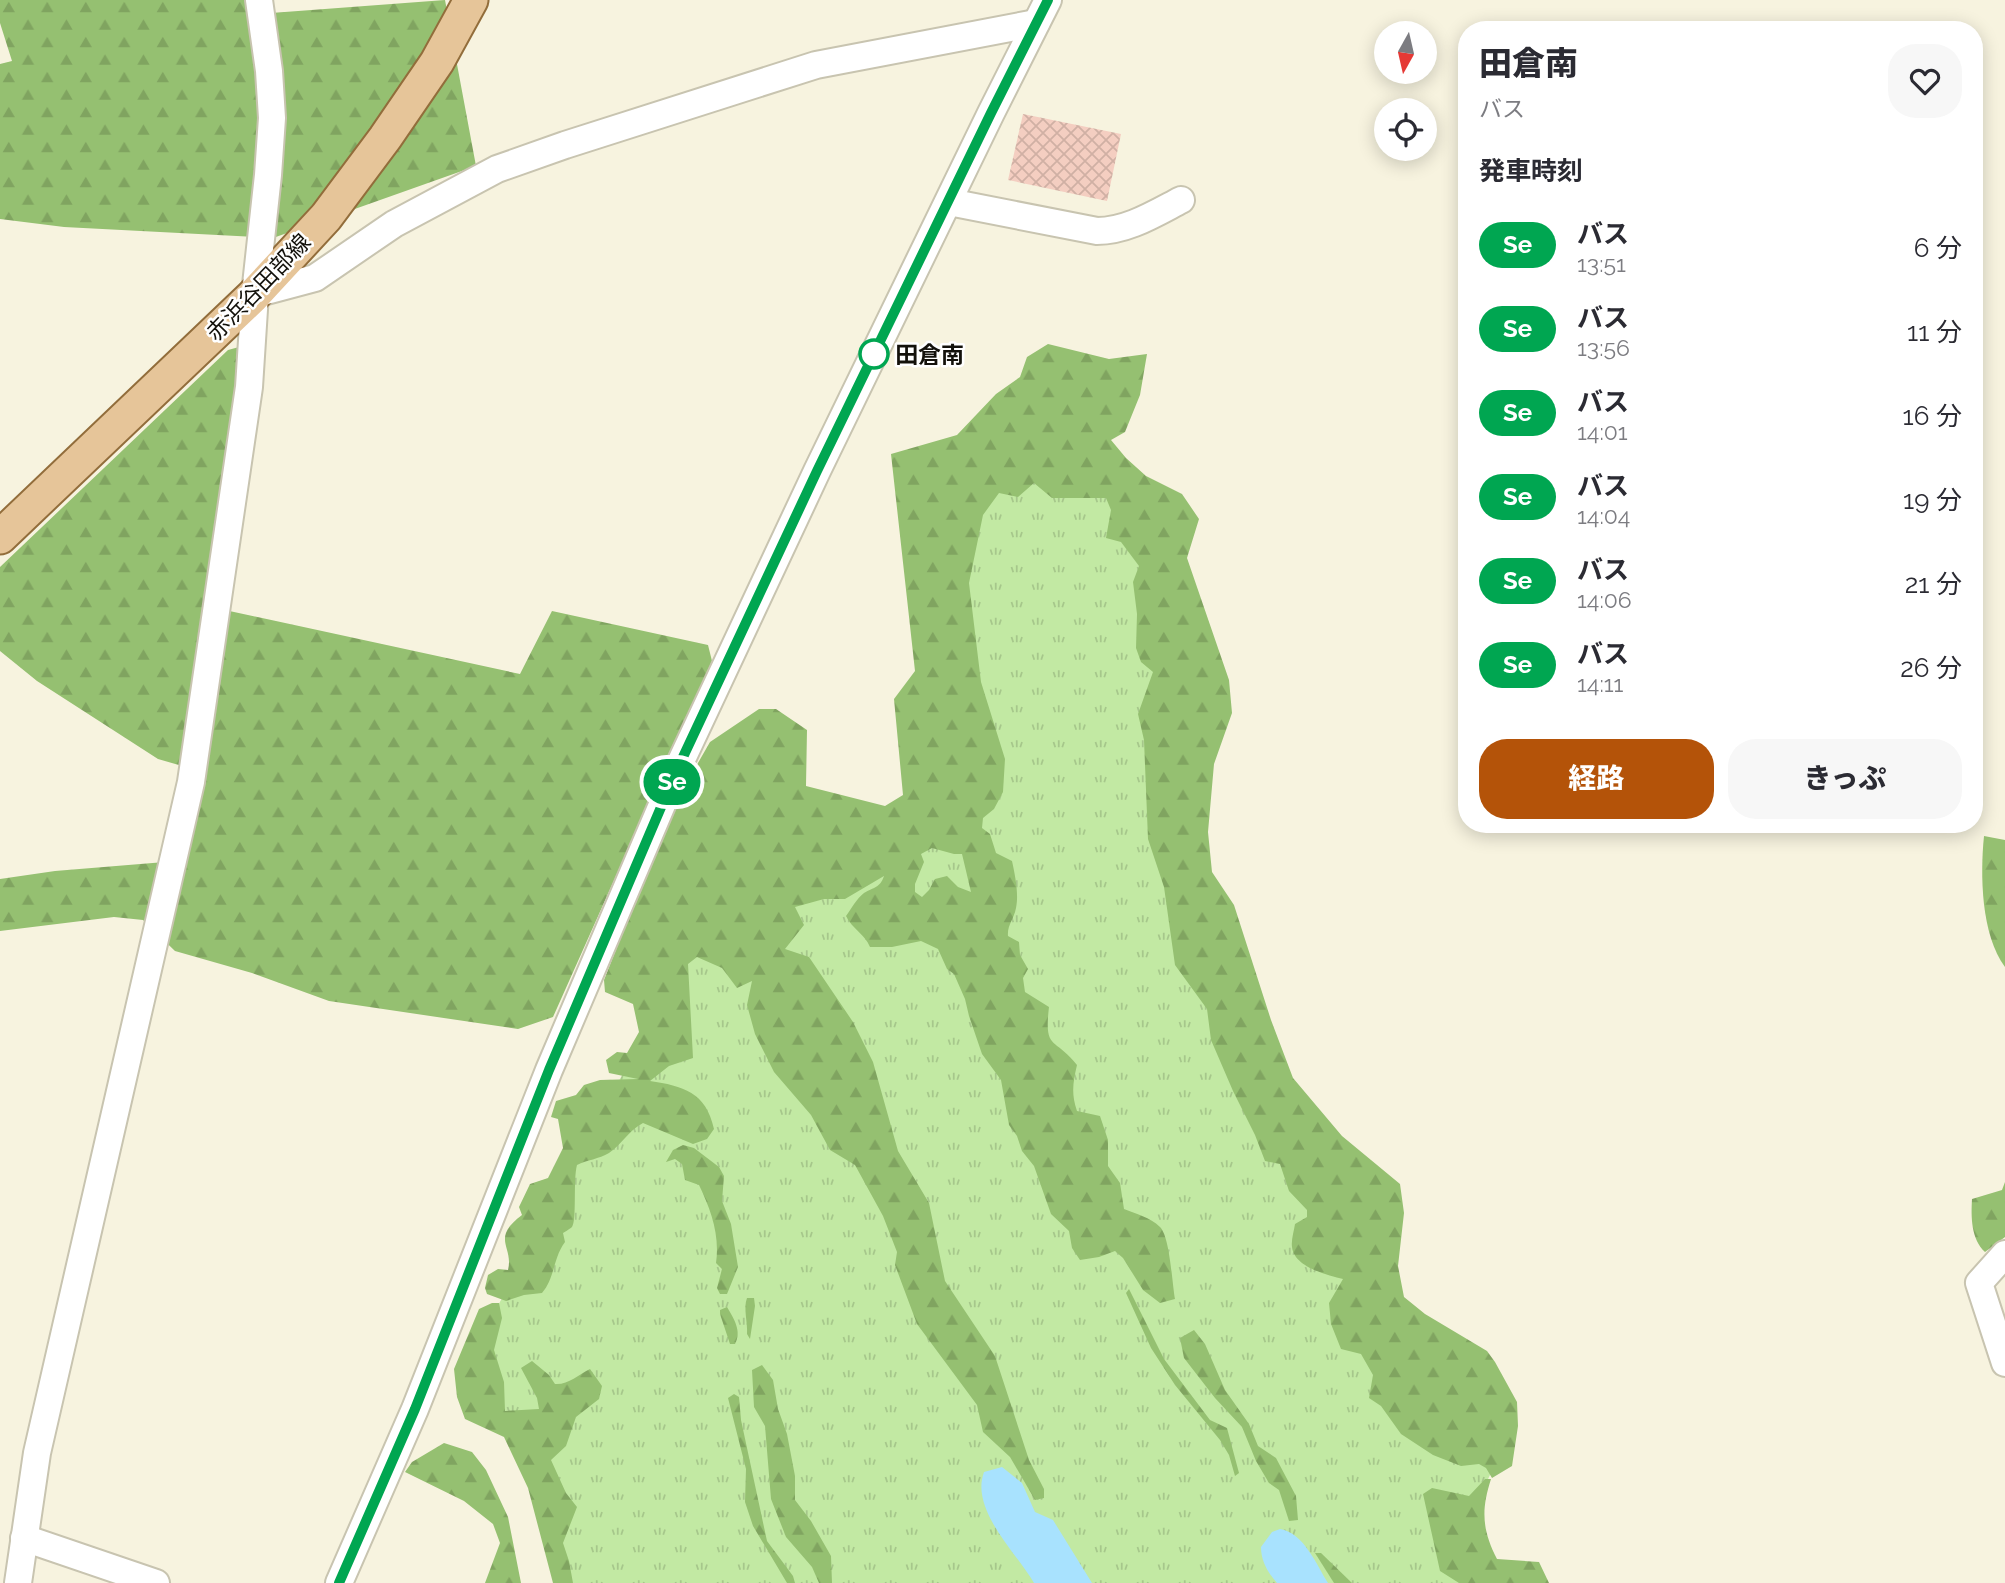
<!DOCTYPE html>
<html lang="ja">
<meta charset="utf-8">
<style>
:root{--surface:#fff;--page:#f7f7f7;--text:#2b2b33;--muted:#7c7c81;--accent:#b45309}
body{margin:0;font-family:Raleway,"Noto Sans JP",sans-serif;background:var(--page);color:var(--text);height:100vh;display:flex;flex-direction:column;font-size:26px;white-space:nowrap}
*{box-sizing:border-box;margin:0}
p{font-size:23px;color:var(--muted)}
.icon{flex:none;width:38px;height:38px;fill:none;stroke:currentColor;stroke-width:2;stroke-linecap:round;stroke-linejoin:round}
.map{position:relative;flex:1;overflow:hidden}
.drawer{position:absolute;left:1458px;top:21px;width:525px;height:812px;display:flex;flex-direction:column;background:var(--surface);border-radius:28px;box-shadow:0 4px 18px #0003}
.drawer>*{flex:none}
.badge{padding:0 14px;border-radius:23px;font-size:24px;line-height:46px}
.needle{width:46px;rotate:188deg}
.controls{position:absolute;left:1374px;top:21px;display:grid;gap:14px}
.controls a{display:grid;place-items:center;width:63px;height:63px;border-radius:50%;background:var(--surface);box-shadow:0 4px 18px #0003;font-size:35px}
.map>.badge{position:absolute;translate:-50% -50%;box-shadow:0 0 0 4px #fff}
h2{padding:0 21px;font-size:26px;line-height:63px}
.round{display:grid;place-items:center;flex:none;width:74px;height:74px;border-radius:28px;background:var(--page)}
.head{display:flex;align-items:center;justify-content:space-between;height:119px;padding:0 21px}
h1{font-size:33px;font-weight:800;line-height:52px}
.action{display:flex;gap:14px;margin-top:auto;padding:14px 21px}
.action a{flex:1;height:80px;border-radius:28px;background:var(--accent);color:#fff;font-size:28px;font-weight:800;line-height:80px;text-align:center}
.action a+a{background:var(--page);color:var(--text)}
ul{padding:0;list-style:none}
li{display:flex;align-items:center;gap:21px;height:84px;padding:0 21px}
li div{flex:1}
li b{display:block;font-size:26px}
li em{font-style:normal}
li .badge{min-width:77px;font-weight:700;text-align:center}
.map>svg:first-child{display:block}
.grass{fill:url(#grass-tufts)}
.forest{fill:url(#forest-firs);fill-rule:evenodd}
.water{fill:#a8e2fe}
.building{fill:url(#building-cross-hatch)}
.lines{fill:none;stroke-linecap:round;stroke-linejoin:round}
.minor-casing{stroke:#c8c4b0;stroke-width:30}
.major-casing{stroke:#926d3b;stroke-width:37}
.minor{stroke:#fff;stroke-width:26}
.major{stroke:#e6c599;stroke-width:33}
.line-casing{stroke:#fff;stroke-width:16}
.line{stroke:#00a651;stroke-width:10}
.stop-dot{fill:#fff;stroke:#00a651;stroke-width:3.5}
.labels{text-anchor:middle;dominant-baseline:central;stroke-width:5;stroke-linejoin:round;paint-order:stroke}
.street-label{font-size:23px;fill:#13110b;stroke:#fff}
.stop-label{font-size:23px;font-weight:bold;fill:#13110b;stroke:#fff;text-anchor:start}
</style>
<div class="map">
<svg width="2005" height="1583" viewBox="0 0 2005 1583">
<defs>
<pattern id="grass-tufts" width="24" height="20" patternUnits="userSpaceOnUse" patternTransform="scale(1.75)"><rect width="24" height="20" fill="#c2e9a3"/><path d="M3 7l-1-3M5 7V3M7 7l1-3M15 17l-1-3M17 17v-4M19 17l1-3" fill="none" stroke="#a6c78b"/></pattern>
<pattern id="forest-firs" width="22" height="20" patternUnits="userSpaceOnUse" patternTransform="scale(1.75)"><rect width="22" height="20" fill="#95c071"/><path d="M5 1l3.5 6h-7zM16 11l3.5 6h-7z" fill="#80a460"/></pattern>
<pattern id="building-cross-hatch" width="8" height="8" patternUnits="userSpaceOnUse" patternTransform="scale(1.75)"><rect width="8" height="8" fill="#f4cec1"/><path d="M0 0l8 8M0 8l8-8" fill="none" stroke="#d0b0a4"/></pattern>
</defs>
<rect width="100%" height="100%" fill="#f7f3df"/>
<polygon class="grass" points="954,454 1114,458 1171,557 1196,859 1287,1081 1401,1301 1499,1456 1479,1498 1477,1545 1500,1583 560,1583 521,1438 478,1410 474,1350 690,949 935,800"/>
<g class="forest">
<polygon points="0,0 255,0 258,14 445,0 476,166 273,238 64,227 0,219 0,64 12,61 0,23"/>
<path d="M1048,344L1109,359L1147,354L1140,395L1125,432L1111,440L1126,458L1146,476L1182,494L1199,519L1187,558L1229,680L1232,713L1214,764L1208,832L1212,872L1234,905L1271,1020L1293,1078L1342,1136L1400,1184L1404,1213L1398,1266L1404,1297L1425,1314L1487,1351L1495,1362L1517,1402L1518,1426L1512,1466L1492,1478L1486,1468L1479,1464L1461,1466L1433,1455L1401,1434L1381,1406L1369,1398L1373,1375L1361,1354L1341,1349L1331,1324L1329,1303L1343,1279C1327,1275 1294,1267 1292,1247C1291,1240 1294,1231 1295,1224L1307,1217V1210L1289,1191L1280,1164L1265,1161L1255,1135L1233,1091L1211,1040L1207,1009L1175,965L1164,887L1148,839L1144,740L1138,714L1153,672L1141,662L1136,648L1137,614L1133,582L1139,566L1121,542L1106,538L1111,510L1106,498H1052L1034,483L1018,497L999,493L983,515L969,583L981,682L1005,759L1003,792L994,809L983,818L982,828L990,834L996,853L1012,861C1015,875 1019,894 1016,908C1014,919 1007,925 1008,936L1019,942L1020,955L1028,969L1023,978L1025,992L1049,1007C1044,1051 1054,1036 1077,1065C1073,1082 1071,1094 1077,1111L1100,1116L1108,1140V1166L1120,1183L1124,1209C1136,1214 1150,1217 1160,1227C1170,1237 1172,1283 1175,1299L1160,1303L1143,1290L1123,1258L1115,1251L1099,1257L1080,1260L1072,1248L1069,1231L1051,1214L1034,1166L1022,1151L1017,1136L1009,1125L1001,1080L982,1054L969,1016L965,999L954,974L947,969L938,949L921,941L892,947H870C865,934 852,929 846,916C851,909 857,898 864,893C874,887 880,888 884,876L845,899H824L795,907L804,925L785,949L809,957L853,1022L873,1062L898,1151L929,1203L945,1281L995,1356L1029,1460L1044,1489V1498L1035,1500L1010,1457L983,1432L977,1405L917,1324L895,1265L897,1252L883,1216L855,1165L830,1150L811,1115L774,1072L755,1034L747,1005L752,981L737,988L722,968L697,957L688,964L693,1058L669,1066L650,1081C683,1086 706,1092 714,1129L707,1139L693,1144L643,1123C628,1131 622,1144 609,1153C599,1159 587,1160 577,1165C573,1179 577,1220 572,1227C571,1228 565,1232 563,1233L565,1242C553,1258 555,1278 542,1293L524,1295L506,1301L487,1294L485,1288L488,1275L498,1269L508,1270C514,1246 490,1239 522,1215L519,1207L530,1184L548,1178L563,1148L558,1119L551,1117L556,1101L576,1095L584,1085L600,1080L638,1079L609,1073L606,1060L617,1052L627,1053L639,1032L633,1004L605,992L604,980L671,810L710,742L759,709H776L807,730L806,786L885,806L903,795L894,699L915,671L891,454L957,435L996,394L1020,377L1027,357ZM932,848L954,854H962L971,892L958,887L947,876L935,879L929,890L922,897L915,892V884L924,862L921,854Z"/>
<polygon points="239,347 211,607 520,674 552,611 708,645 712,661 553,1017 518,1029 329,1001 252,973 175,951 143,920 114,917 0,931 0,879 55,871 177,861 203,772 158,759 37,681 0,651 0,567 228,350"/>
<path d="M1984,836L2005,840V967C1981,935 1980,875 1984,836Z"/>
<path d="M683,1145L694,1148L719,1167L724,1176L722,1201L731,1224L738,1267L727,1294H720L717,1288L722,1269L716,1263C720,1235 711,1210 699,1185L685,1180L682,1164L675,1159L666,1162L673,1150Z"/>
<path d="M2005,1182V1237L1985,1252C1971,1239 1971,1217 1972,1199L2002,1190Z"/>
<polygon points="1129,1289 1164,1359 1210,1420 1227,1428 1239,1473 1235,1476 1229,1455 1220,1440 1175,1385 1151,1348 1126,1293"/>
<path d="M747,1298H754L755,1306L750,1339L747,1334C748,1323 743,1308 747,1298Z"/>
<path d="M492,1303H499L502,1318L494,1350L504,1382L505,1411L539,1409L537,1398L521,1368L532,1361L549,1375L555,1384C568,1385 578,1375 590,1369L602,1386L599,1399L576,1417L566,1446L551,1460L566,1493L577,1507L563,1543L569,1561L573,1583H553L528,1488L504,1437L465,1419L457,1397L454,1369L479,1309Z"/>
<path d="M727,1307C734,1319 742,1331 735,1344H730L720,1314V1310Z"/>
<polygon points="1194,1330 1205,1344 1225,1390 1249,1424 1258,1446 1276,1458 1296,1496 1298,1520 1289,1521 1279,1490 1269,1483 1256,1461 1242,1427 1215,1398 1184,1358 1180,1338"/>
<polygon points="762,1365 773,1380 778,1409 787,1434 795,1476 795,1500 811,1521 831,1556 832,1583 819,1583 812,1567 786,1537 771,1499 765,1426 754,1407 752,1370"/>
<polygon points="734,1394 739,1397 741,1420 767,1541 793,1576 795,1583 787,1583 753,1526 745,1502 746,1469 728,1398"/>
<polygon points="444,1443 472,1452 486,1470 508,1517 521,1583 485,1583 500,1543 493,1524 464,1501 405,1472 412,1462"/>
<path d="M1485,1479H1491C1481,1510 1482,1530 1497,1559L1539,1562L1549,1583H1459L1440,1571L1423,1494L1432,1488L1469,1496Z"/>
<polygon points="1315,1553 1321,1553 1352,1583 1334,1583"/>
</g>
<g class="water">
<path d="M1002,1467L1022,1483L1035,1512L1053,1520L1092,1583H1034C1016,1552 970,1510 984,1472Z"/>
<path d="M1280,1529C1304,1533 1316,1564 1328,1583H1277C1268,1573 1261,1561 1261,1547L1272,1532Z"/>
</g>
<polygon class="building" points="1023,114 1121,134 1107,201 1008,180"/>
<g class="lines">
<g class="minor-casing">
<g id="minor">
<path d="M949,202L1097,231C1127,231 1154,214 1181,200"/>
<polyline points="255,294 315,278 394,224 497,169 565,145 816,65 1036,23"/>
<polyline points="2005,1254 1979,1283 2005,1363"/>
<polyline points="24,1538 156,1583"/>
<polyline points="18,1583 37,1453 191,782 249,387 255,294 268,175 272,118 269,71 259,0"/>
<polyline points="339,1583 415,1409 549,1070 676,772 817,471 991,113 1048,0"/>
</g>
</g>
<g class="major-casing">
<polyline id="major" points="0,537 252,297 326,217 385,138 437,62 471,0"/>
</g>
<use href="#minor" class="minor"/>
<use href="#major" class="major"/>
</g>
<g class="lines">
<g class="line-casing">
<polyline id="line" points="339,1583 415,1409 549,1070 676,772 817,471 991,113 1048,0"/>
</g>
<use href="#line" class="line"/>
</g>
<circle class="stop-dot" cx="874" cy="354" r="14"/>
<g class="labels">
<g class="street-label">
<text transform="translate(258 287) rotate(-46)">赤浜谷田部線</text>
</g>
<g class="stop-label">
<text x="895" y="354">田倉南</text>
</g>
</g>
</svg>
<div class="controls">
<a><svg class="needle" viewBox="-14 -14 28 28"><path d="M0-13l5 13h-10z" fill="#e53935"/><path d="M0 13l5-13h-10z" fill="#7c7c81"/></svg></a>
<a><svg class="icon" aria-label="locate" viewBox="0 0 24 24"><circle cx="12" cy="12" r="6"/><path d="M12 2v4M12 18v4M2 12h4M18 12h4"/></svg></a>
</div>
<b class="badge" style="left:672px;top:782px;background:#00a651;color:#fff">Se</b>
<section class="drawer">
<div class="head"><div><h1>田倉南</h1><p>バス</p></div><a class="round"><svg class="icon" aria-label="heart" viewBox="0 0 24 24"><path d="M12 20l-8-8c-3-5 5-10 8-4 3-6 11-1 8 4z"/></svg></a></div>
<h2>発車時刻</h2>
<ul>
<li><span class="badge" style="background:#00a651;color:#fff">Se</span><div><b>バス</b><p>13:51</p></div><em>6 分</em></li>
<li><span class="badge" style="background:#00a651;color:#fff">Se</span><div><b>バス</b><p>13:56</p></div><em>11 分</em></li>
<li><span class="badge" style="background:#00a651;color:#fff">Se</span><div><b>バス</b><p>14:01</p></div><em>16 分</em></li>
<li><span class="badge" style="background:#00a651;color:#fff">Se</span><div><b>バス</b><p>14:04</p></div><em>19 分</em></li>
<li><span class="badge" style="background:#00a651;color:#fff">Se</span><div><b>バス</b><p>14:06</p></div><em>21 分</em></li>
<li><span class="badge" style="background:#00a651;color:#fff">Se</span><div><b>バス</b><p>14:11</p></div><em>26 分</em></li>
</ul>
<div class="action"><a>経路</a><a>きっぷ</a></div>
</section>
</div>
